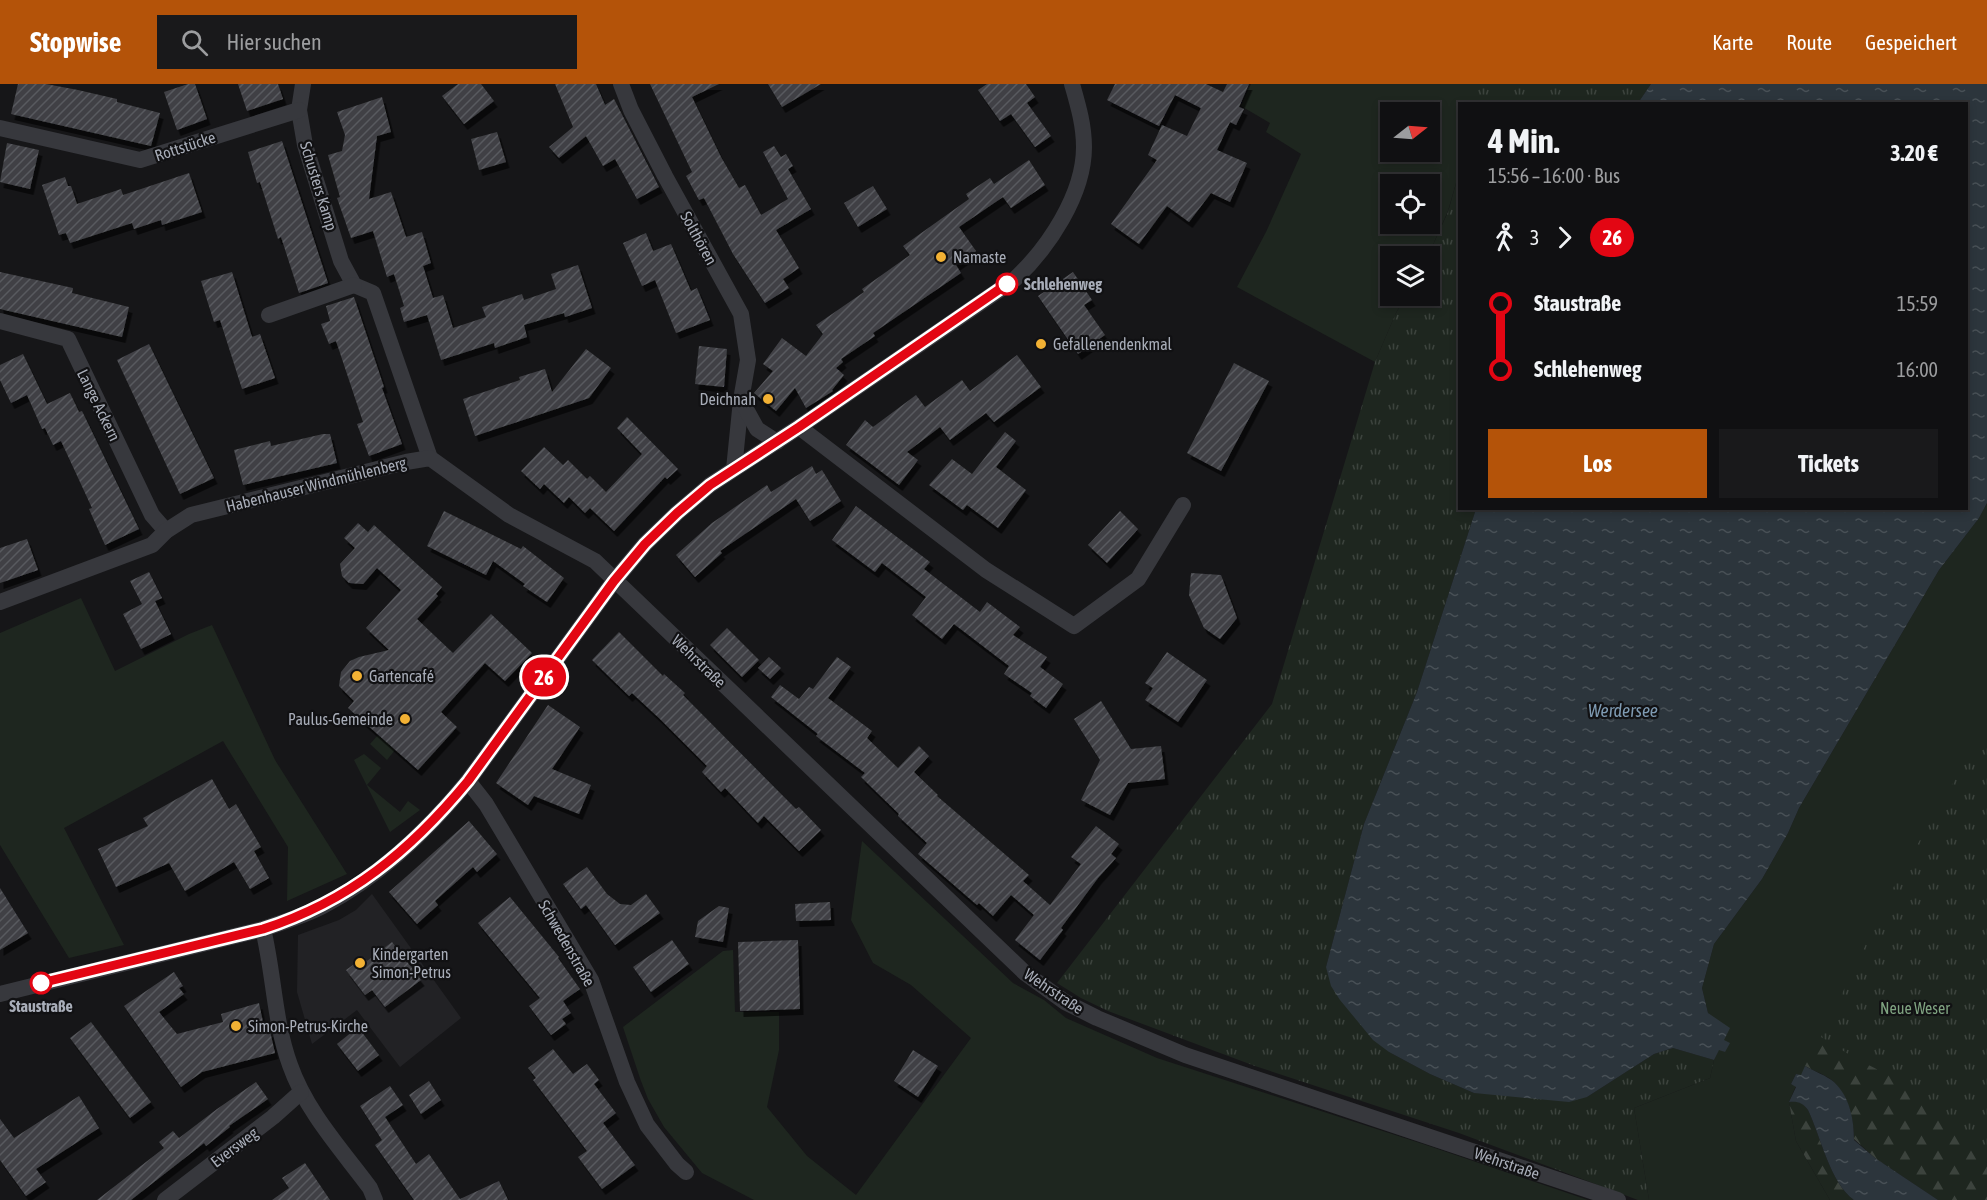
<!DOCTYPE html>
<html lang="de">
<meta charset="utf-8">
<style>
:root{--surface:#101012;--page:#19191b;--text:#f1f3f6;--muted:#9c9d9f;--line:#303032;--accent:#b45309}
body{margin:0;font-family:"Asap Condensed",sans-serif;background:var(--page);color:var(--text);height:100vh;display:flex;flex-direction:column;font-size:22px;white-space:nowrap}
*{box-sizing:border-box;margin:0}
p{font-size:20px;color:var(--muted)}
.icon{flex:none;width:33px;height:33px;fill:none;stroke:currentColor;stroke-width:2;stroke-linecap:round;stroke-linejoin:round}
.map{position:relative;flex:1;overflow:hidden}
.side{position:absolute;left:1458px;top:18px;width:510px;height:408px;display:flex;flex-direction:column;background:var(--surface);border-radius:0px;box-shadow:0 3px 9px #0003,0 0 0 2px var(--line)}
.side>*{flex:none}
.badge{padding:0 12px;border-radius:20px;font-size:21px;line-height:39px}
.needle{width:39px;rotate:73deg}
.buttons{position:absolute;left:1380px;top:18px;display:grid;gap:12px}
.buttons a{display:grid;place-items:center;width:60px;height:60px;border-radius:0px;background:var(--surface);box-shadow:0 3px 9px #0003,0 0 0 2px var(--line);font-size:30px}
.map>.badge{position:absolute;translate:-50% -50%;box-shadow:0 0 0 3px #fff}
.legs{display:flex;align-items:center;gap:9px;height:66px;padding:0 30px;font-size:20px}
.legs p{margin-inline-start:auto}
.overview{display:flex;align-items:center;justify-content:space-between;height:102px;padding:0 30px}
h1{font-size:33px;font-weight:700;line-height:45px}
.action{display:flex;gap:12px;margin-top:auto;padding:12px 30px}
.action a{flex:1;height:69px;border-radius:0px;background:var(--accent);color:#fff;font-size:24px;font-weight:700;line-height:69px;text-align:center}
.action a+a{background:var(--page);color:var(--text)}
ul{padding:0 30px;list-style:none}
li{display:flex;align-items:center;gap:21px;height:66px;font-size:22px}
li i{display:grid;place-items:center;width:9px;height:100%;margin:0 8px;background:currentColor}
li i::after{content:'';width:15px;height:15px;margin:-8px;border:4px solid;border-radius:50%;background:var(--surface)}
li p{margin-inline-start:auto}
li:first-child i{background:linear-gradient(#0000 50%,currentColor 0)}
li:last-child i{background:linear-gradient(currentColor 50%,#0000 0)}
header{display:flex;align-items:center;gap:36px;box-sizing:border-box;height:84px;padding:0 30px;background:var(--accent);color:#fff}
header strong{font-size:28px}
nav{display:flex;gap:33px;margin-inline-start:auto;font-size:21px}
.search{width:420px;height:54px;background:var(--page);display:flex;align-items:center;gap:15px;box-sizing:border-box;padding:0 21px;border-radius:0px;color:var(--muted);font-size:22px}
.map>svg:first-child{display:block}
.built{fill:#222225}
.green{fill:#1e261f;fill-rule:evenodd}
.forest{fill:url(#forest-firs)}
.park{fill:url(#park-tufts)}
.water{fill:url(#water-ripples)}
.building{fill:url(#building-hatch);filter:url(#shadow)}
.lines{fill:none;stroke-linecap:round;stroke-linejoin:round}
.minor{stroke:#37383d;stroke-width:16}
.line-1-casing{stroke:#fff;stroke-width:14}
.line-1{stroke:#e30613;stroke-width:9}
.poi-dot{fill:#f2b134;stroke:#111113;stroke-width:2}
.stop-1-dot{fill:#fff;stroke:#e30613;stroke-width:3}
.labels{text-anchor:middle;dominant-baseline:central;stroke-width:4.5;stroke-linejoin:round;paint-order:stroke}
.street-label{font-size:16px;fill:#a8adb8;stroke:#111113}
.poi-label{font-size:16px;fill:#a8adb8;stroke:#111113;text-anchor:start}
.stop-label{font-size:16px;font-weight:bold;fill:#a8adb8;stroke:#111113;text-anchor:start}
.park-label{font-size:16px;fill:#7fa381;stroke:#111113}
.water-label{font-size:18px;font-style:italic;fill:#7f9bb3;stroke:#111113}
</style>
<header>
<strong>Stopwise</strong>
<div class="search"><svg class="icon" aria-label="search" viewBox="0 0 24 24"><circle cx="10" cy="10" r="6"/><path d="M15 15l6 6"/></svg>Hier suchen</div>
<nav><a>Karte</a><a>Route</a><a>Gespeichert</a></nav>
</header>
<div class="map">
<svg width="1987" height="1116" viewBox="0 0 1987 1116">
<defs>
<pattern id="forest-firs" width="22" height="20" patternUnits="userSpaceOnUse" patternTransform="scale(1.5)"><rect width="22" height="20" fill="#1e261f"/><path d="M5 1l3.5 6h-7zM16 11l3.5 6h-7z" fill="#3c433d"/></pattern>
<pattern id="park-tufts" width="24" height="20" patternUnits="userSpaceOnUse" patternTransform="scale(1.5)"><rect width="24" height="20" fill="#1e261f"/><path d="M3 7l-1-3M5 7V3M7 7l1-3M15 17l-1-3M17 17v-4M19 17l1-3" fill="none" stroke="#3c433d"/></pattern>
<pattern id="water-ripples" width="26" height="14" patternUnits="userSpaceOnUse" patternTransform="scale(1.5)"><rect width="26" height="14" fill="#2c353c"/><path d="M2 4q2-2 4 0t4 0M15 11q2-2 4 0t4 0" fill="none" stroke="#485056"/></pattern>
<pattern id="building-hatch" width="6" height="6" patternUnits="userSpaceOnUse" patternTransform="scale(1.5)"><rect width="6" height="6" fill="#404145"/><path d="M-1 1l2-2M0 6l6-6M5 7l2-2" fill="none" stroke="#595a5e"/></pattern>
<filter id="shadow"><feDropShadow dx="3.5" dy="6" stdDeviation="0" flood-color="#0009"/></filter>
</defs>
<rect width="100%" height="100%" fill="#161618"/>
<polygon class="built" points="372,810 461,934 400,983 357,926 312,960 297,908 298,851 339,836 356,826"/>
<g class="green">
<path d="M1251,0H1467V19L1460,20L1459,89L1448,127L1428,172H1390V212H1406L1396,229L1375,278L1237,203L1266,148L1301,70L1266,48L1270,39L1241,22ZM1390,28H1430V68H1390ZM1390,100H1430V140H1390Z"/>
<polygon points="1987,419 1987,1079 1822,953 1801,992 1796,990 1791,1000 1796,1002 1789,1018 1796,1057 1830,1116 1649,1116 1634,1024 1710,994 1714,976 1719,965 1725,968 1724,956 1708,929 1702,904 1714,860 1762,795 1788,749 1799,724 1939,486 1979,434"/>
<polygon points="81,514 115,587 189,550 212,541 275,676 347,790 287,817 288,763 223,657 64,744 124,861 69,874 0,761 0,549"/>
<polygon points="378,651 395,666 387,676 370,660"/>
<polygon points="364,670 381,684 367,701 400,728 408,717 420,726 390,748 354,676"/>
<polygon points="862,757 1013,899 1044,916 1066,934 1157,974 1426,1061 1588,1116 754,1116 702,1089 664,1043 648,1015 641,997 623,943 723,867 733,866 735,928 779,928 779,966 767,1023 807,1072 856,1111 971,954 911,901 873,879 851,836"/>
</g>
<g class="forest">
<path d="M1821,952L1893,992L1954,1038L1987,1079V1116H1938L1875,1074L1854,1055C1854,1036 1849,1013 1834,998C1827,991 1814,987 1805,982Z"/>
<path d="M1796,1017L1803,1020L1808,1026C1821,1053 1830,1099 1854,1116H1830L1796,1057L1789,1018Z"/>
</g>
<g class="park">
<polygon points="1467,0 1651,0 1638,19 1467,20"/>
<polygon points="1459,89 1460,424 1476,425 1417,608 1364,740 1326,883 1389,968 1430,990 1474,1009 1587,1013 1654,970 1673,964 1714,976 1710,994 1634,1024 1649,1116 1638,1116 1459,1049 1255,982 1108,927 1081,914 1057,899 1272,620 1375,278 1396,229 1406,212 1430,212 1430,172 1428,172 1448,128"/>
<polygon points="1987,640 1987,1079 1954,1038 1892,993 1853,973 1821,953 1898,794"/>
</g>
<g class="water">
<polygon points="1651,0 1987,0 1987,419 1979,434 1939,486 1799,724 1788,749 1762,795 1714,860 1702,904 1708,929 1730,944 1724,956 1730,959 1725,968 1719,966 1714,976 1673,964 1654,970 1587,1013 1569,1018 1474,1009 1430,990 1389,968 1373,956 1340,916 1331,902 1326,883 1364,740 1417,608 1476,425 1966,424 1966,20 1638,19"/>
<path d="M1805,982C1814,987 1827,992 1834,998C1850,1013 1854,1036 1854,1056L1875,1074L1938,1116H1854C1830,1099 1821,1053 1808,1026C1803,1019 1798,1017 1789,1018L1796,1003L1791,1000L1796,990L1801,991Z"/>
</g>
<g class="building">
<polygon points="18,0 46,0 78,6 117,15 117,18 160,29 151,62 11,30"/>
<polygon points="195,0 207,35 177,46 164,8 188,0"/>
<polygon points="238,0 278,0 283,15 247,27"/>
<polygon points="458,0 481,0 494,17 464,40 442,12"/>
<polygon points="555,0 596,0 605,21 614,15 659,103 637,115 615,75 603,82 586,52 559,74 549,63 573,43"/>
<polygon points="650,0 719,0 692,13 721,73 739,104 745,101 761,131 788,115 763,68 774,62 781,73 786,70 793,82 788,85 811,125 776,146 799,184 783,195 789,204 765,219 733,170 704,114 699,116 686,92 692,88"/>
<polygon points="768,0 821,0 782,23"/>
<polygon points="987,0 1026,0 1035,13 1027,19 1051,52 1035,63 1011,30 1000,37 978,6"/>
<polygon points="1115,0 1206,0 1223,8 1227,0 1249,0 1239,23 1244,25 1236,41 1230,38 1217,66 1247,79 1230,118 1211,109 1189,138 1167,122 1139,160 1111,140 1157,76 1148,71 1162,41 1187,52 1201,24 1175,11 1159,42 1107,16"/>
<polygon points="382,13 391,48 377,52 369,115 391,108 406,153 422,148 431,179 423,182 433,214 443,211 453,244 486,233 482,223 522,210 524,216 556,205 551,190 578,181 592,224 565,233 564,229 524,241 527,253 495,264 494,259 441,276 427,231 404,238 400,224 404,222 394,190 387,193 373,147 351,154 337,114 340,113 328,71 342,67 345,51 337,28"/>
<polygon points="497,48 506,78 479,86 471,55"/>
<polygon points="282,57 328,199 299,209 281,153 278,155 260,98 257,99 248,68"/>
<polygon points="7,59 39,66 30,105 0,98"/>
<polygon points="1029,76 1045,101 1011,124 1003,113 959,143 976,167 956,181 961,189 873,249 875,252 841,275 843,278 836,284 844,291 832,306 833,307 806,324 795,304 776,327 754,309 773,287 763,280 782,254 806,272 823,250 816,241 864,208 862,205 910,171 903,162 969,115 966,110 990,94 994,100"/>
<polygon points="189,89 202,128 162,141 161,136 134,145 132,139 70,159 66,149 59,151 42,101 65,93 68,102 71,102 77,120 121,105 123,111"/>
<polygon points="873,102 887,125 858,143 844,119"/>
<polygon points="646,149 653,167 671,160 691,207 697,204 710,236 676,249 655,196 642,202 623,159"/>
<polygon points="0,188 73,204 72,209 129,223 122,253 0,225"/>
<polygon points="232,188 252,253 260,250 275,294 242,305 220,236 214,238 201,197"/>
<polygon points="1073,188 1092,216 1084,221 1105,251 1078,270 1038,212"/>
<polygon points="354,213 384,303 382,304 402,360 369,372 357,340 363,338 336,257 329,260 321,240 330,237 326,222"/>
<polygon points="149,260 214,394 180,410 117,276"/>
<polygon points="699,262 727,265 724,303 695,300"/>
<polygon points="586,265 611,284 589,314 475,352 463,315 520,296 519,293 545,285 552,308"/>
<polygon points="23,270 47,320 70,309 79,328 82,327 139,445 105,461 89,425 92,424 61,357 53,361 45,344 42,345 27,311 11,319 0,296 0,281"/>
<polygon points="1017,271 1041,303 994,338 986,329 950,356 940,343 907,368 918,376 899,401 846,361 865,336 873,343 916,311 925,323 962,296 970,307"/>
<polygon points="1234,279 1269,297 1221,387 1187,369"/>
<polygon points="627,333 678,385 667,395 665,393 614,447 590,424 585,429 569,413 564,419 544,400 540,405 521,387 544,363 563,381 568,376 587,395 590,392 606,408 642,370 617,344"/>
<polygon points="1005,348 1016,357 996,383 1026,406 998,444 967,421 963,426 929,401 952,375 972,390"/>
<polygon points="323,350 330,350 337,379 243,401 234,366 270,357 271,362"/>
<polygon points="812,382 816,390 822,386 841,417 810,437 796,415 720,467 722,469 695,493 676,471 712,439 767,401 771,408"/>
<polygon points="856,422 930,478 924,485 980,528 987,518 1020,543 1013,551 1047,573 1040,583 1063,600 1046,624 1030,612 1032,609 1004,590 1009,582 954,540 942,555 912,531 926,513 882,479 875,488 832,456"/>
<polygon points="444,427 521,465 523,462 564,494 547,518 523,502 525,500 493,477 486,491 427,462"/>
<polygon points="1120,427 1138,445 1107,479 1088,461"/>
<polygon points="358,439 368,448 374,441 442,503 436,510 438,512 417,535 453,569 491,530 532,569 505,597 485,579 441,628 457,643 418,686 348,624 354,617 339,602 341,588 350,577 359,573 389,566 366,544 401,506 377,484 363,500 349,499 342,492 340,480 355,464 344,454"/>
<polygon points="27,455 38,486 0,499 0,464"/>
<polygon points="149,488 162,514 155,517 171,550 141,565 123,530 142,520 130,497"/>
<polygon points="1191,489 1221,491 1237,534 1220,555 1204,544 1189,511"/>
<polygon points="727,544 759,576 742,593 710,561"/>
<polygon points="619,548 663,592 664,590 685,609 683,611 796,725 799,723 821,746 799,767 764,732 758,739 725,704 721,708 702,688 707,682 660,635 632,609 629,612 592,576"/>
<polygon points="1167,568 1207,596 1178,638 1145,616 1153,604 1145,599"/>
<polygon points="769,573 781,584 770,595 758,584"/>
<polygon points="837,573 851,583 828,614 872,647 867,654 898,684 919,662 929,672 914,688 938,711 937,712 1029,791 1023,797 1050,821 1081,780 1071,773 1096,742 1119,760 1111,770 1116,774 1098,794 1061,844 1063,846 1040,876 1015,856 1034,831 1011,811 993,832 979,819 977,821 918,770 927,759 898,732 899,730 861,693 865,689 816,652 818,650 771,613 780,601 799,615 809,603 813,605"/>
<polygon points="1101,617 1131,665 1161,662 1165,695 1128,699 1110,731 1081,716 1100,676 1074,635"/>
<polygon points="548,621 580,643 552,685 591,701 579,730 534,712 528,721 496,699"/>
<polygon points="212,695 229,725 236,720 261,763 254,767 269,794 250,805 234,778 185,807 169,779 116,803 98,765 148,742 143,734"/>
<polygon points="469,737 497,770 477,788 473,783 435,817 438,821 417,840 389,808"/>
<polygon points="587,783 607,810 620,820 631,821 646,810 660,829 615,861 586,821 581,825 563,800"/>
<polygon points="0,804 28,849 0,866"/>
<polygon points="510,813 559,873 558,874 580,905 563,917 571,929 562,935 566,940 551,951 529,922 540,914 478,839"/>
<polygon points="830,818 831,836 796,837 795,820"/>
<polygon points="719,822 729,824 723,858 695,853 698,837"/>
<polygon points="672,856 689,880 651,908 633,883"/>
<polygon points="798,856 800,925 740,927 738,858"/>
<polygon points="392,858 421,896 385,923 372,906 365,911 346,886 364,873 367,877"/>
<polygon points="174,888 183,902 179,904 184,910 159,928 177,950 223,938 221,930 259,919 265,948 270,947 275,969 202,988 181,1003 124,922"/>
<polygon points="91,938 151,1018 130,1034 70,954"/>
<polygon points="358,943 379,971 358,987 337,960"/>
<polygon points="553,965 573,990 587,980 599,996 594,1000 616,1029 603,1039 635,1081 602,1105 578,1073 587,1067 533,996 536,994 528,984"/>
<polygon points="913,966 938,982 918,1013 894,997"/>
<polygon points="429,997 441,1016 421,1030 409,1011"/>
<polygon points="256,998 268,1015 229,1042 230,1043 206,1062 204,1059 131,1116 97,1116 164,1064 159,1058 173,1047 179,1054 217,1025"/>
<polygon points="390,1002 403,1021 385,1033 416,1080 429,1070 460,1115 499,1097 508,1116 414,1116 375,1061 382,1056 360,1022"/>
<polygon points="79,1012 99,1044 36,1085 46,1098 26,1112 0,1076 0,1035 14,1054"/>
<polygon points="305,1079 330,1116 272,1116 289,1104 282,1094"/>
</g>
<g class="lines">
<g class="minor">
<polyline points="303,0 299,26 305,61 341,177 354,201 373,209 430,374"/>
<polyline points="621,0 631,26 665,92 741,230 748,276 741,316 734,385"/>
<polyline points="0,44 140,76 299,26"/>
<polyline points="269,231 354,201"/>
<polyline points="0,237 68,255 152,431 166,447"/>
<polyline points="741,316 757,345 777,358"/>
<polyline points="799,343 986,486 1074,542 1138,495 1183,421"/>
<polyline points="0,518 152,461 166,447 191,431 406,378 430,374 509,431 595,477 1025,889 1065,918 1097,934 1185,971 1618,1116"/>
<polyline points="468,697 486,720 591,896 627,998 647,1041 677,1080 686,1088"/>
<path d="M263,845C274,890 274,937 290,981C306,1027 341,1065 370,1104L375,1116"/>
<path d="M0,910L263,845C283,838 304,832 323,822C380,792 428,746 468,697L614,497L645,460L677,429L710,401L799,343L1015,195C1048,164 1084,111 1084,63C1084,41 1078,21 1072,0"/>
<polyline points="165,1116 273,1033 301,1008"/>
</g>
</g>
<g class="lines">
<g class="line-1-casing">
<path id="line-1" d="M41,899L263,845C350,817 410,767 468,697L614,497L645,460L677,429L710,401L799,343L1007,200"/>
</g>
<use href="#line-1" class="line-1"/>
</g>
<g class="poi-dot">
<circle cx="941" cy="173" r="6"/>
<circle cx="1041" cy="260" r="6"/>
<circle cx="768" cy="315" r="6"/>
<circle cx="357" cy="592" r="6"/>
<circle cx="405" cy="635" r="6"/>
<circle cx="360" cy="879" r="6"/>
<circle cx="236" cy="942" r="6"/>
</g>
<g class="stop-1-dot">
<circle cx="1007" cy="200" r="10"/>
<circle cx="41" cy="899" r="10"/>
</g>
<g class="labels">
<g class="street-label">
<text transform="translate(185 62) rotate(-18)">Rottstücke</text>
<text transform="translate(319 102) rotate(73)">Schusters Kamp</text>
<text transform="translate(699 154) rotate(61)">Solthören</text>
<text transform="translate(99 321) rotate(64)">Lange Ackern</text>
<text transform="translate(316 400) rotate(-14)">Habenhauser Windmühlenberg</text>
<text transform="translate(699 577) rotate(44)">Wehrstraße</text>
<text transform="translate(567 859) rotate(60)">Schwedenstraße</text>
<text transform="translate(1054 907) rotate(34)">Wehrstraße</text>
<text transform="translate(234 1063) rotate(-37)">Eversweg</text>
<text transform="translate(1507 1079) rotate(19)">Wehrstraße</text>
</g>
<g class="poi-label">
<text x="953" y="173">Namaste</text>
<text x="1053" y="260">Gefallenendenkmal</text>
<text x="756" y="315" text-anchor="end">Deichnah</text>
<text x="369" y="592">Gartencafé</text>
<text x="393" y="635" text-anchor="end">Paulus-Gemeinde</text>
<text x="372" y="870">Kindergarten<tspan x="372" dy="18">Simon-Petrus</tspan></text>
<text x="248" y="942">Simon-Petrus-Kirche</text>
</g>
<g class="stop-label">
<text x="1024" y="200">Schlehenweg</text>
<text x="41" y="922" text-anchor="middle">Staustraße</text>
</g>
<g class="park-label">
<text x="1915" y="924">Neue Weser</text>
</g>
<g class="water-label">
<text x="1623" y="626">Werdersee</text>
</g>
</g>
</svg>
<div class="buttons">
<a><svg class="needle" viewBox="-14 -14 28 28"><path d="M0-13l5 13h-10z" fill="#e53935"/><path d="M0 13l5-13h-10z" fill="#9c9d9f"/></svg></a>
<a><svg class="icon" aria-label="locate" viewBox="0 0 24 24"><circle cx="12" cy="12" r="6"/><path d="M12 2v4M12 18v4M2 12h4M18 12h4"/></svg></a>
<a><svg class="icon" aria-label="layers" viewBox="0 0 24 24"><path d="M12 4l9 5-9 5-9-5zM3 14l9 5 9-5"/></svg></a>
</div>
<b class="badge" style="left:544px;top:593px;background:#e30613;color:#fff">26</b>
<section class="side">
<div class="overview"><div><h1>4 Min.</h1><p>15:56 – 16:00 · Bus</p></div><b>3.20 €</b></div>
<div class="legs"><svg class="icon" aria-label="walk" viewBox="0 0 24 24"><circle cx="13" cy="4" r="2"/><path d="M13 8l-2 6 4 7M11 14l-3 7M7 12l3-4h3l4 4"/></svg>3<svg class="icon" aria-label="forward" viewBox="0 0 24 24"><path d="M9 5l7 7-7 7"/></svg><b class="badge" style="background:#e30613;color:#fff">26</b></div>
<ul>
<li><i style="color:#e30613"></i><b>Staustraße</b><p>15:59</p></li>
<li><i style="color:#e30613"></i><b>Schlehenweg</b><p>16:00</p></li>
</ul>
<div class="action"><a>Los</a><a>Tickets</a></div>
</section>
</div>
